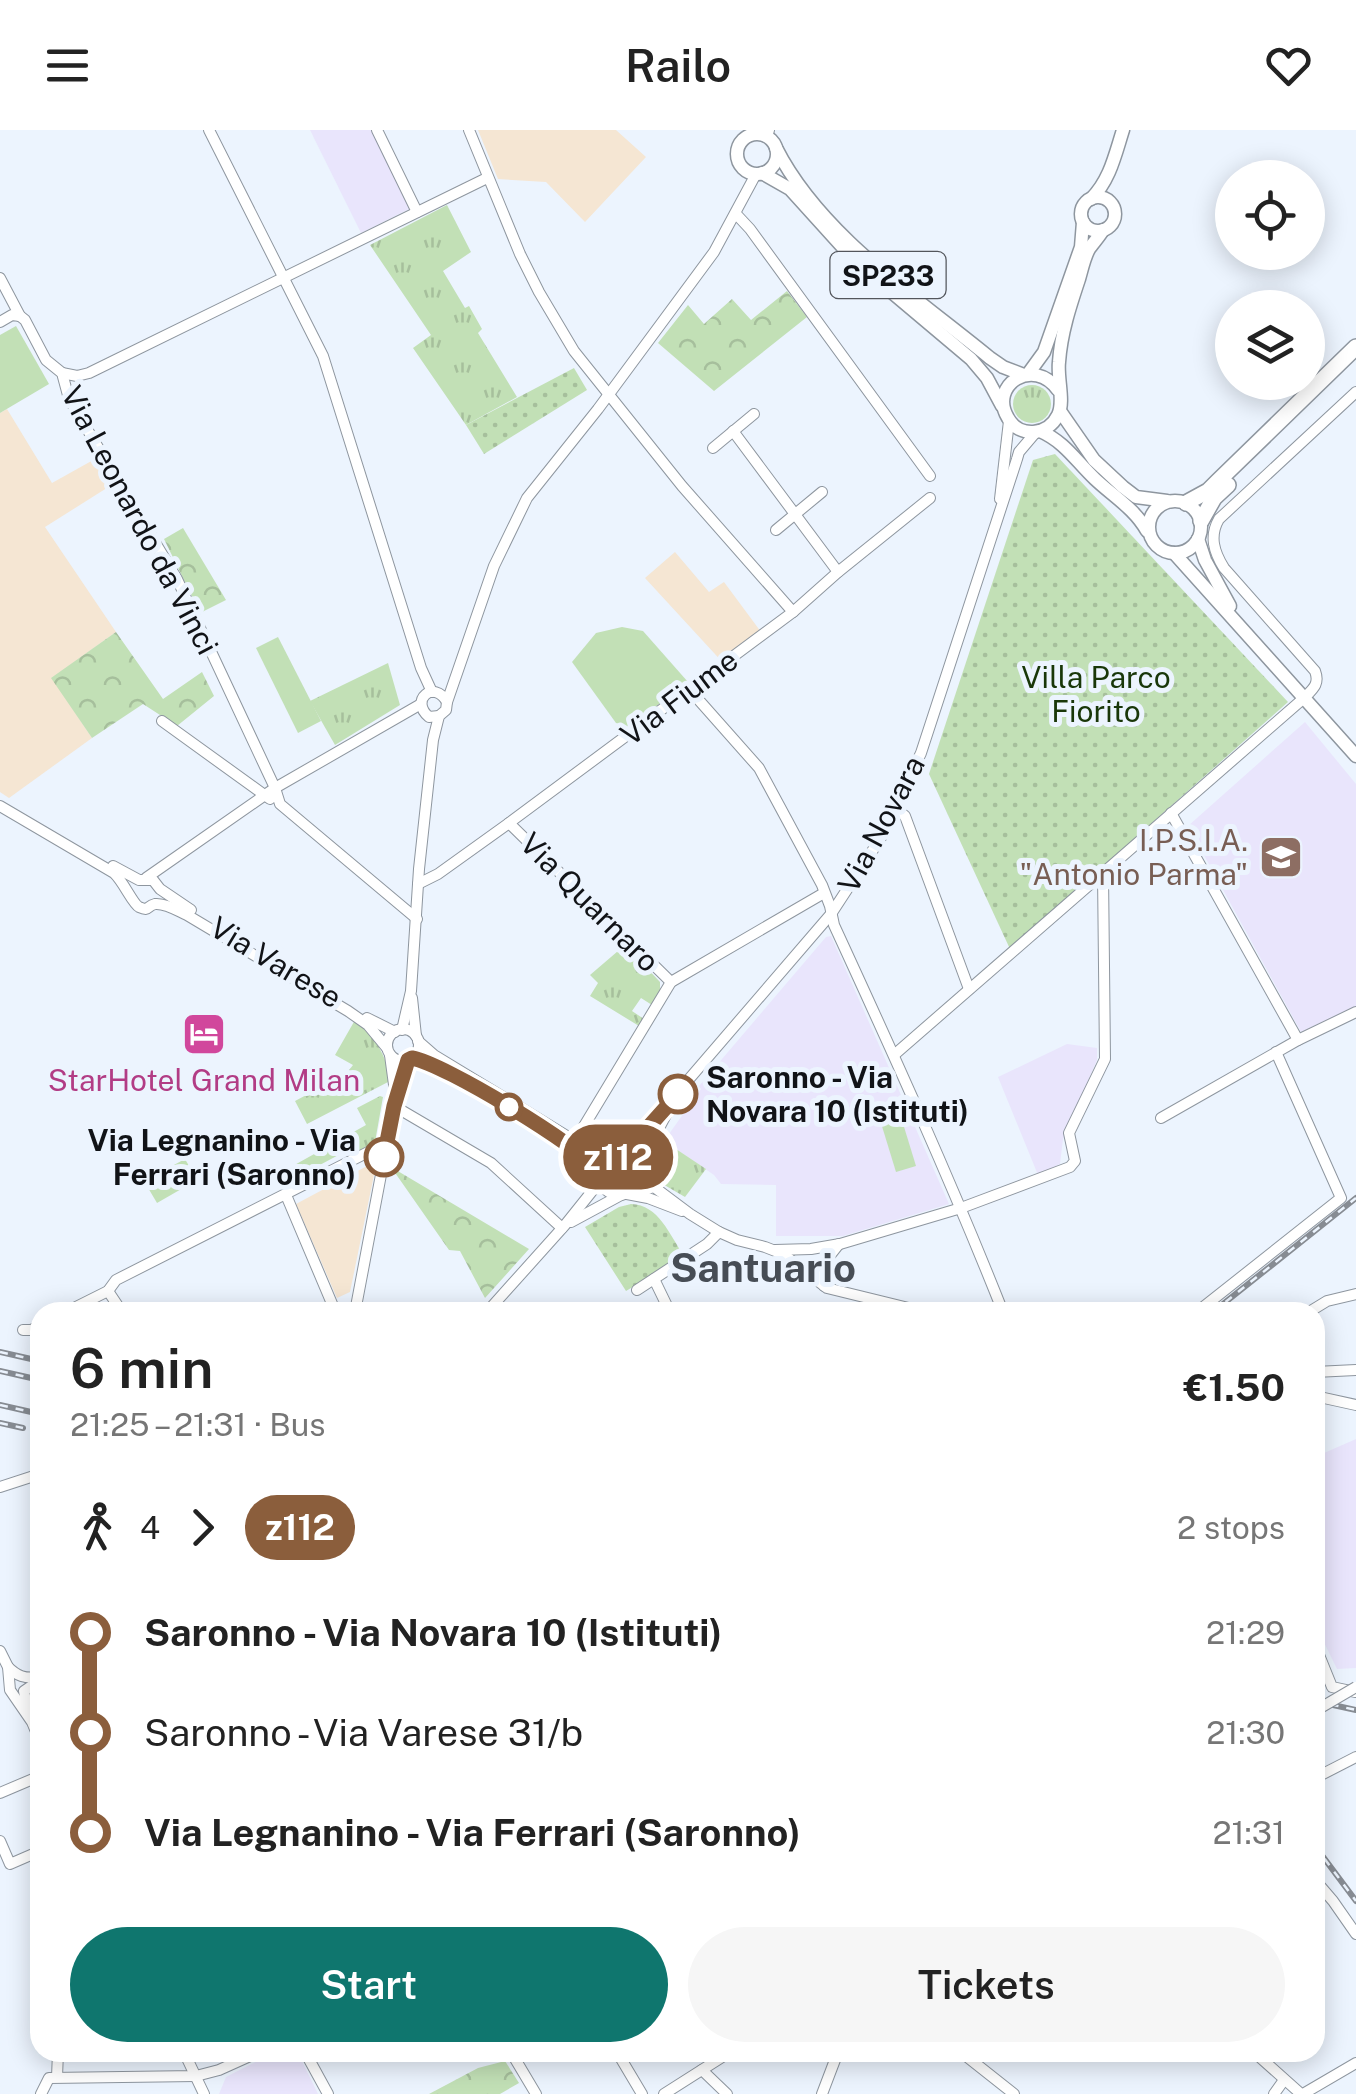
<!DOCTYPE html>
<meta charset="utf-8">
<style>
:root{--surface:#fff;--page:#f6f6f6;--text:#222;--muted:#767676;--accent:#0f766e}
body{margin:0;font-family:"Public Sans",sans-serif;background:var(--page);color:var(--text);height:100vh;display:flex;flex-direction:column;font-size:38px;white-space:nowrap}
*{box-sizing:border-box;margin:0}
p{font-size:32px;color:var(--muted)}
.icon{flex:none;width:55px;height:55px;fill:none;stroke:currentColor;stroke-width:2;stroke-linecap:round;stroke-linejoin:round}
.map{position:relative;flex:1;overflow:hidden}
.sheet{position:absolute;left:30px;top:1172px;width:1295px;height:760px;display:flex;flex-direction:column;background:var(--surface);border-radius:30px;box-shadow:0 5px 25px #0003}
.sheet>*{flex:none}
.badge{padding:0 20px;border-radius:32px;font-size:35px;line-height:65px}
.tools{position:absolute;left:1215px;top:30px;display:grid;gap:20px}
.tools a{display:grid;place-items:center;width:110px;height:110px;border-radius:50%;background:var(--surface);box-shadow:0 5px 25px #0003;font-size:50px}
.map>.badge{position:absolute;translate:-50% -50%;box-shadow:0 0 0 5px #fff}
.legs{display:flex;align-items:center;gap:15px;height:110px;padding:0 40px;font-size:32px}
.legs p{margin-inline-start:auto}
.head{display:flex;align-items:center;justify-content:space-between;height:170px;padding:0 40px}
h1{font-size:55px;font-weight:600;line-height:75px}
.button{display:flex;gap:20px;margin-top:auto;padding:20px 40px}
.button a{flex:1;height:115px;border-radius:60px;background:var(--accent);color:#fff;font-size:40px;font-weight:600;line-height:115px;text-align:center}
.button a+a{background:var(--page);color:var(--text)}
ul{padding:0 40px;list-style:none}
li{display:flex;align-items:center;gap:35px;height:100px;font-size:38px}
li i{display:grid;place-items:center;width:15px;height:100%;margin:0 12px;background:currentColor}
li i::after{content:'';width:25px;height:25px;margin:-12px;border:8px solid;border-radius:50%;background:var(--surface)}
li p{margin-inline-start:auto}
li:first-child i{background:linear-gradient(#0000 50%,currentColor 0)}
li:last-child i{background:linear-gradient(currentColor 50%,#0000 0)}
header{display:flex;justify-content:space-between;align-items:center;height:130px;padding:0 40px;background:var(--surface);font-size:45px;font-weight:600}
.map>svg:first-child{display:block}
.industrial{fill:#f5e6d3}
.education{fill:#e9e5fc}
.grass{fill:url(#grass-tufts)}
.park{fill:url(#park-crowns)}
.garden{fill:url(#garden-dots)}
.pitch{fill:#c2e0b6}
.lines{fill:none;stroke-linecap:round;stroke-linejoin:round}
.minor-casing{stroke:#8e969f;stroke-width:12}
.major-casing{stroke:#8e969f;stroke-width:15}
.highway-casing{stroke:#8e969f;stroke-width:18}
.minor{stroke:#fff;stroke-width:10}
.major{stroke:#fff;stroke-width:12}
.highway{stroke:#fff;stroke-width:15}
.rail-casing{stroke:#878c93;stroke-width:6}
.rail{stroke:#ecf4fe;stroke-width:2.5;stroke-dasharray:8;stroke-linecap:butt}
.minor-bridge-casing{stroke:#8e969f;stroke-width:12;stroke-linecap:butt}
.minor-bridge{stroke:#fff;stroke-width:10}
.line-1-casing{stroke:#fff;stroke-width:22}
.line-1{stroke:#8b5e3c;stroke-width:15}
.stop-1-dot{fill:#fff;stroke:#8b5e3c;stroke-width:5}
.labels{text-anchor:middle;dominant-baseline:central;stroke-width:10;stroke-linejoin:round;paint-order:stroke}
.shield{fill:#ecf4fe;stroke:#53565c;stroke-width:2.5}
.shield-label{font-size:28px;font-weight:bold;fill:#111317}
.street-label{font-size:30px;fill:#111317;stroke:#ecf4fe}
.park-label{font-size:30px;fill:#193709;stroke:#ecf4fe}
.education-label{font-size:30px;fill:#785e54;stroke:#ecf4fe;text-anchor:end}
.stop-label{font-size:30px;font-weight:bold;fill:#111317;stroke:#ecf4fe;text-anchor:start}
.hotel-label{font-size:30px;fill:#b23c85;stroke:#ecf4fe}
.district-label{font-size:40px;font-weight:bold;fill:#474d55;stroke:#ecf4fe}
</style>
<header><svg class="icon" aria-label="menu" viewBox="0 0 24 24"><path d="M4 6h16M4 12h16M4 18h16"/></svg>Railo<svg class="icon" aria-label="heart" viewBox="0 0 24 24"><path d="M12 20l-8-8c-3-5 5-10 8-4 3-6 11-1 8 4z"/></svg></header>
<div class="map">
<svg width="1356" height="1964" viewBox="0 0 1356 1964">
<defs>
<pattern id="grass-tufts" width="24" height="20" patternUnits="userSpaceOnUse" patternTransform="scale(2.5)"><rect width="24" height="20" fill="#c2e0b6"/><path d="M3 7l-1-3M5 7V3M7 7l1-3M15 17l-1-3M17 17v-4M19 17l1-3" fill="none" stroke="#a6bf9c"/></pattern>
<pattern id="park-crowns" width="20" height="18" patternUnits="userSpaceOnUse" patternTransform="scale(2.5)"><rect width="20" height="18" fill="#c2e0b6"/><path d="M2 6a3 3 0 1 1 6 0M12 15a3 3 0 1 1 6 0" fill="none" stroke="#a6bf9c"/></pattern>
<pattern id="garden-dots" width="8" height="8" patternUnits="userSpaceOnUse" patternTransform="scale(2.5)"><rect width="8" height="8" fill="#c2e0b6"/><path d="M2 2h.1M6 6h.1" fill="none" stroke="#a6bf9c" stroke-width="1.8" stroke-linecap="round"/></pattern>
</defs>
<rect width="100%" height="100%" fill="#ecf4fe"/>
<g class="industrial">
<polygon points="478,0 616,0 646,27 585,92 546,52 498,49"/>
<polygon points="7,279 52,353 95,329 110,356 45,397 116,502 52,548 92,608 9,668 0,662 0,283"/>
<polygon points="675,422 709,462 724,452 764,506 726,536 645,448"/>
<polygon points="367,1036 375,1040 350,1162 337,1168 296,1074"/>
</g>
<g class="education">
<polygon points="310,0 373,0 411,78 361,103"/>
<polygon points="1305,592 1356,654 1356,876 1301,902 1188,696"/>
<polygon points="831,806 949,1074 843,1106 776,1106 776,1055 721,1054 714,1045 664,1011 701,959 699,956 826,807"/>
<polygon points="1067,914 1097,918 1097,930 1063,1009 1060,1034 1038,1045 998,947"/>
<polygon points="1356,1309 1356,1538 1337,1539 1315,1494 1315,1327"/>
<polygon points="275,1922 298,1923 318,1964 219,1964 226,1947"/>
</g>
<g class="grass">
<polygon points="447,75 471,122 443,141 465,178 469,176 482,199 478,203 517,267 466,295 413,218 431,205 370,115"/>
<circle cx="1032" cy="274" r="19"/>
<polygon points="388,533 400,575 335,615 310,571"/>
<polygon points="625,815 660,852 660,860 652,875 641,868 632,881 644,889 639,896 590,866 598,853 590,845"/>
<path d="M355,890C375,907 387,925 390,951L307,994L295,971L346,944L353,935L335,925Z"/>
<polygon points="380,966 383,967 375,1012 350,1026 346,1021 288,1052 282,1042 366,995 357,978"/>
<polygon points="664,1011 706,1039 685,1067 654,1049 648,1041 649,1034"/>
<polygon points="185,1029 197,1050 157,1073 144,1051"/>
</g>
<g class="park">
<polygon points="787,161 807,187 714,261 658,213 688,175 704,194 732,169 751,190"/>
<polygon points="183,398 226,470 200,483 164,409"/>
<polygon points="116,502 163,569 202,542 214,566 177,596 143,574 92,608 51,548"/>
<polygon points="391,1037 529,1119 485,1168 460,1121 449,1120"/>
<polygon points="505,1931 519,1953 500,1964 429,1964 478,1938"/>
</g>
<g class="garden">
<polygon points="574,238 587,260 484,324 466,295"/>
<polygon points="1055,324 1288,572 1010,819 929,644 1033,330"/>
<path d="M631,1074C659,1075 669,1104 684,1126L626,1161L585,1097L619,1077Z"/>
</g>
<g class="pitch">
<polygon points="16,196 49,254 0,283 0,205"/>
<polygon points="622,497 643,501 688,552 629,597 616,593 572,532 596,503"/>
<polygon points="278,507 321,591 298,603 256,518"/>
<polygon points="901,987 916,1036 896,1042 881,993"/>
</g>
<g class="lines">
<g class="minor-casing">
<g id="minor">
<polyline points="209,0 323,226 421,538 432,562"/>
<polyline points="377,0 417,82"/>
<polyline points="469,0 520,124 539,162 574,221 682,356 793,482"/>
<polyline points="767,7 769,0"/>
<polyline points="736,84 750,99 930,346"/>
<polyline points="0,148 20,186 25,190 46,230 62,243 69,269 177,449 275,658 280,674 417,789"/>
<polyline points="0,192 12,185 20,186"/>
<polyline points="62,243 77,246 89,243 487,48"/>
<polyline points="733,301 838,442"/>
<polyline points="713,318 754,284"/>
<polyline points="1000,369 1009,291"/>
<polyline points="776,400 822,362"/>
<path d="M689,559L759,638L822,755L830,776L834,795C893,923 951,1051 1003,1182"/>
<path d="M439,586L429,587C409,570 434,549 447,572"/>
<polyline points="162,591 270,669"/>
<path d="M0,676L114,743C123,751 133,774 139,777C150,782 146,776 155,774C166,773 178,781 187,785L348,881L368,895L387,918"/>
<polyline points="896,679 905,686 969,859"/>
<polyline points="1171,683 1298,910"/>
<polyline points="509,693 671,852"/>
<polyline points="113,736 139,750 153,750 160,759 191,780"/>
<polyline points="146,748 275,658 421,574"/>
<polyline points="418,754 438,744 509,693 793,482 838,442 930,368"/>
<polyline points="412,868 416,906"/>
<polyline points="367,888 395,902"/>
<circle cx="403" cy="915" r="16"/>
<polyline points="402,900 411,861 419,739 433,610 439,586 446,580 447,572 494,436 527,368 598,279 714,122 756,44"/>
<polyline points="418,911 434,925 575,1011 610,1029"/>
<polyline points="390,925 395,962"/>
<path d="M894,925L1304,568C1313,559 1320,554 1315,541L1224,438C1214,422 1209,406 1219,389L1356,262"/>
<polyline points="412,928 441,939 469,955"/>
<polyline points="394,976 491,1033 562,1098"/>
<polyline points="1161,988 1298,910 1356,882"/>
<polyline points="548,1003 594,1035 601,1042"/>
<polyline points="575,1011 671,852 824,763"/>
<polyline points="622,1027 831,784 882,706 921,623 1017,329 1019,322 1036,302"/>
<circle cx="619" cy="1046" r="19"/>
<polyline points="637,1040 667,983"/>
<polyline points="638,1045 690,1084 719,1102 737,1110 765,1117 783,1124 827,1158 925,1182"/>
<polyline points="627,1064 648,1068 682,1081"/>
<polyline points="286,1065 333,1176 341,1182"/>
<polyline points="571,1092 621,1065"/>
<polyline points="775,1120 811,1119 840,1114 961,1078 1070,1037 1075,1031 1069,1003 1105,929 1103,743"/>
<polyline points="654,1149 669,1180 665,1182"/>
<polyline points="824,1156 824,1133 839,1114"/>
<polyline points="637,1160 707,1114 719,1102"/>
<polyline points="108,1161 122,1182"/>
<polyline points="66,1182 108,1161 116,1150 386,1013"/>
<polyline points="355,1182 394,976 408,930"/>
<polyline points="487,1182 565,1095 601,1050"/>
<polyline points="1197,1182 1341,1068 1276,922"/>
<polyline points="1309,1182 1327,1171 1356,1164"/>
<polyline points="23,1200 31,1200 40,1196"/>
<polyline points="1315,1242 1356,1240"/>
<polyline points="1315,1266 1356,1275"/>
<polyline points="0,1357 40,1344"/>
<polyline points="1315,1515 1332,1557 1355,1562"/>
<polyline points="0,1521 8,1537 10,1560 32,1592 40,1611"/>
<path d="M8,1537C17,1546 25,1549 38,1547"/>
<polyline points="28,1581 24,1561 40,1550"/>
<polyline points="1315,1648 1356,1627"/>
<polyline points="0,1663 40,1646"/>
<polyline points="0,1711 10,1734 40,1721"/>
<polyline points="1315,1750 1333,1771 1356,1804"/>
<polyline points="184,1922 204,1964"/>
<polyline points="305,1922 328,1964"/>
<polyline points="511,1922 536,1964"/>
<polyline points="617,1922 642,1964"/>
<polyline points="961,1922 1014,1964"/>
<polyline points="1254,1922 1301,1964"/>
<polyline points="702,1940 727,1964"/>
<polyline points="57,1947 58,1922"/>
<polyline points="41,1964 49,1948 196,1946 219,1940 259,1922"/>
<polyline points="664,1964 730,1922"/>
<polyline points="822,1964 838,1922"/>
<polyline points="1274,1964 1284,1950"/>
<polyline points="1303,1964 1356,1933"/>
</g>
</g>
<g class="major-casing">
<g id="major">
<circle cx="757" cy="24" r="20"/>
<path d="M776,18C820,105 916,167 990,228L1003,237L1024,245"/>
<polyline points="762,43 790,59 857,133 971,229 987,248 1002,276"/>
<circle cx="1098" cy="84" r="17"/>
<path d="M1091,69C1110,50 1115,25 1123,0"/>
<polyline points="1028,244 1044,222 1081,117 1083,92"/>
<path d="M1058,260C1034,226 988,255 1008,288C1019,308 1048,306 1058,285C1065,272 1057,248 1059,232C1061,203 1070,176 1079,149C1082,139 1084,128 1089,119C1093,113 1099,107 1103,100"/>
<polyline points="1060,281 1094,330 1123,357 1136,367 1167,371"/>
<path d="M1040,301C1065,312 1076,331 1095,349C1113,366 1135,379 1147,401"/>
<circle cx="1175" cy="397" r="26"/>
<polyline points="1198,409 1205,430 1230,476"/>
<polyline points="1174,423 1356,626"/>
</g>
</g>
<g class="highway-casing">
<g id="highway">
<polyline points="1186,373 1208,361 1217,352 1356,217"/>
<polyline points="1201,391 1214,368 1228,355"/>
</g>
</g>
<use href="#minor" class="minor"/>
<use href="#major" class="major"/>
<use href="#highway" class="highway"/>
<g class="rail-casing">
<g id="rail">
<polyline points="1213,1182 1356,1068"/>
<polyline points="0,1222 40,1231"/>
<polyline points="0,1241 40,1250"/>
<polyline points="0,1275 40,1284"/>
<polyline points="0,1293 23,1298"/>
<polyline points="1315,1571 1356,1580"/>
<polyline points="1315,1716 1356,1771"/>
</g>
</g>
<use href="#rail" class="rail"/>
<g class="minor-bridge-casing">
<polyline id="minor-bridge" points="1315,1581 1356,1557"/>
</g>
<use href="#minor-bridge" class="minor-bridge"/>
</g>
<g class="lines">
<g class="line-1-casing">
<path id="line-1" d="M384,1027L394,976L408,930L412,928C445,934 579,1016 601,1042L610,1029L622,1027L626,1022L678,964"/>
</g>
<use href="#line-1" class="line-1"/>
</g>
<defs>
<g id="school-square" transform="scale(2.25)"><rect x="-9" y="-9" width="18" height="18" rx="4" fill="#8d6e63" stroke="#ecf4fe"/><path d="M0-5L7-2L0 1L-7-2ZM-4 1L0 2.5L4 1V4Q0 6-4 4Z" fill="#fff"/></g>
<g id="hotel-square" transform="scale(2.25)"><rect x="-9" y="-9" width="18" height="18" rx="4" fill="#d1479c" stroke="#ecf4fe"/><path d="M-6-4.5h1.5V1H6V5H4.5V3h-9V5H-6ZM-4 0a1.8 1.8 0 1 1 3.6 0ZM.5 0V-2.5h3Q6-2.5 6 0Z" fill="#fff"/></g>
</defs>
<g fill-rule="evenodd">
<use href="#school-square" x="1281" y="727"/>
<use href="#hotel-square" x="204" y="904"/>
</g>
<g class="stop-1-dot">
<circle cx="678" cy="964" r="18"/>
<circle cx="509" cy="977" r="12"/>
<circle cx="384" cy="1027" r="18"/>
</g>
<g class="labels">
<rect class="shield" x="830.5" y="122" width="115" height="46" rx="8"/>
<g class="shield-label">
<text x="888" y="145">SP233</text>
</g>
<g class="street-label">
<text transform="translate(140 390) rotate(62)">Via Leonardo da Vinci</text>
<text transform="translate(679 567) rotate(-37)">Via Fiume</text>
<text transform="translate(881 694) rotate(-62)">Via Novara</text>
<text transform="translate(590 772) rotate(45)">Via Quarnaro</text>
<text transform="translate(276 832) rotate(31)">Via Varese</text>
</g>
<g class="park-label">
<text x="1096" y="547">Villa Parco<tspan x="1096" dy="34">Fiorito</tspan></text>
</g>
<g class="education-label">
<text x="1248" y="710">I.P.S.I.A.<tspan x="1248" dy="34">"Antonio Parma"</tspan></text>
</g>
<g class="stop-label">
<text x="706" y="947">Saronno - Via<tspan x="706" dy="34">Novara 10 (Istituti)</tspan></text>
<text x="356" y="1010" text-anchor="end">Via Legnanino - Via<tspan x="356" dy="34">Ferrari (Saronno)</tspan></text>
</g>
<g class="hotel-label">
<text x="204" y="950">StarHotel Grand Milan</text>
</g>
<g class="district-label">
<text x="763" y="1137">Santuario</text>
</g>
</g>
</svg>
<div class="tools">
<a><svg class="icon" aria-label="locate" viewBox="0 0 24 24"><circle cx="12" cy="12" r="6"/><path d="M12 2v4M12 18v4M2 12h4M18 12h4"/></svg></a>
<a><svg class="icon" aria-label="layers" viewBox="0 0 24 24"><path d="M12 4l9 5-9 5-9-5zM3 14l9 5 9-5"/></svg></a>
</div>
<b class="badge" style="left:618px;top:1027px;background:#8b5e3c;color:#fff">z112</b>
<section class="sheet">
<div class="head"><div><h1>6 min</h1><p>21:25 – 21:31 · Bus</p></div><b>€1.50</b></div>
<div class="legs"><svg class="icon" aria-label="walk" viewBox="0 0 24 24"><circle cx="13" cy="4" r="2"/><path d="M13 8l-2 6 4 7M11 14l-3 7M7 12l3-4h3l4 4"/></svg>4<svg class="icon" aria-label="forward" viewBox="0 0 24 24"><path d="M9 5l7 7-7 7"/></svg><b class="badge" style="background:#8b5e3c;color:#fff">z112</b><p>2 stops</p></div>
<ul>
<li><i style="color:#8b5e3c"></i><b>Saronno - Via Novara 10 (Istituti)</b><p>21:29</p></li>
<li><i style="color:#8b5e3c"></i><span>Saronno - Via Varese 31/b</span><p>21:30</p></li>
<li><i style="color:#8b5e3c"></i><b>Via Legnanino - Via Ferrari (Saronno)</b><p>21:31</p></li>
</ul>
<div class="button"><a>Start</a><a>Tickets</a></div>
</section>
</div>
